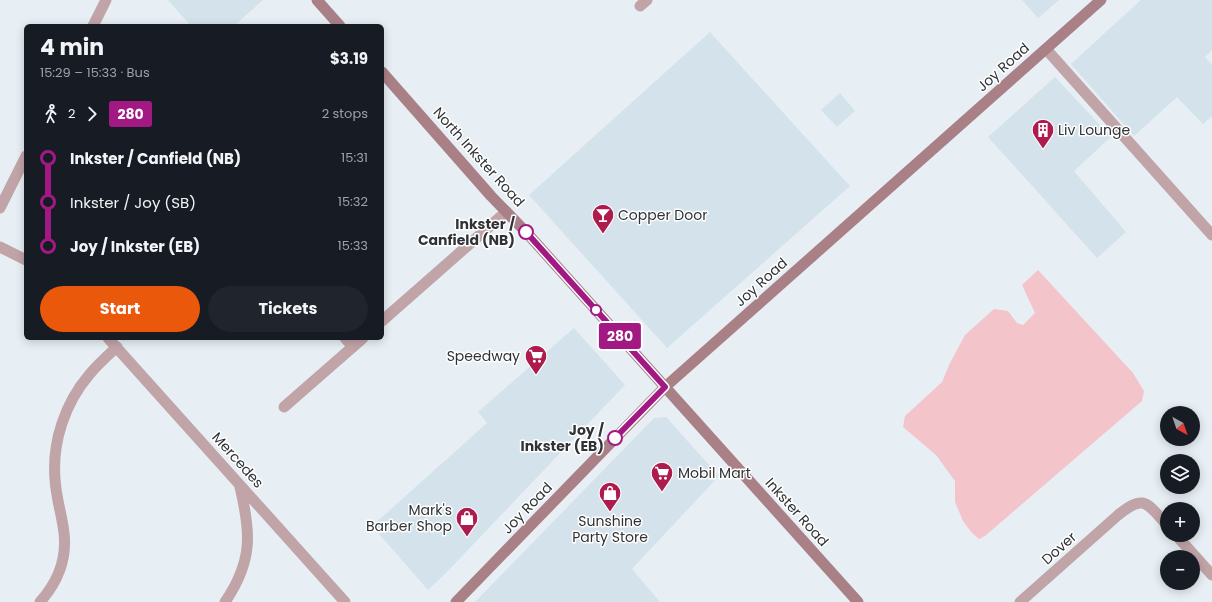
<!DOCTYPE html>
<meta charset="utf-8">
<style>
:root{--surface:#171b24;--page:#20242c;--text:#f1f3f6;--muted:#9ea1a6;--accent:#ea580c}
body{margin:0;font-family:Poppins,sans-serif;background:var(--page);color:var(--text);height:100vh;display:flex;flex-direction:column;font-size:15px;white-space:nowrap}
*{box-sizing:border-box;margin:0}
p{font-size:13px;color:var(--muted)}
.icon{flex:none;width:22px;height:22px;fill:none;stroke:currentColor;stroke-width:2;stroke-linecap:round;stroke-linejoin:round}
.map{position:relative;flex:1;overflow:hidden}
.details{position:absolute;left:24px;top:24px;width:360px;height:316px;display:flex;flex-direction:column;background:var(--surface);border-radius:6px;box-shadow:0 2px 10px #0003}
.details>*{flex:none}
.badge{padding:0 8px;border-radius:3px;font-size:14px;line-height:26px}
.needle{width:26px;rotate:140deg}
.controls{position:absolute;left:1160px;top:406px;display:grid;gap:8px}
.controls a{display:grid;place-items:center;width:40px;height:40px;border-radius:50%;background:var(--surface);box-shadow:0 2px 10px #0003;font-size:20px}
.map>.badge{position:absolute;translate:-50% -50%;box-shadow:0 0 0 2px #fff}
.legs{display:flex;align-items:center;gap:6px;height:44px;padding:0 16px;font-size:13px}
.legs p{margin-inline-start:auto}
.headline{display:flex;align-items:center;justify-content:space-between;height:68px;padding:0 16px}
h1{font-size:22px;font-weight:700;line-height:30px}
.primary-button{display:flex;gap:8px;margin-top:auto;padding:8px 16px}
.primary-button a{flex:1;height:46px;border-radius:24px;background:var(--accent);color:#fff;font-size:16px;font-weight:700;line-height:46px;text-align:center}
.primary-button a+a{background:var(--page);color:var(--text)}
ul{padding:0 16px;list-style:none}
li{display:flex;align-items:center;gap:14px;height:44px;font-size:15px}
li i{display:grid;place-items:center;width:6px;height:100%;margin:0 5px;background:currentColor}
li i::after{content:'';width:10px;height:10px;margin:-5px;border:3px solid;border-radius:50%;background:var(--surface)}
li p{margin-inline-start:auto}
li:first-child i{background:linear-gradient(#0000 50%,currentColor 0)}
li:last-child i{background:linear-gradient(currentColor 50%,#0000 0)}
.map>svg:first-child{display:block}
.built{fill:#d4e2eb}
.green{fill:#f4c4cb}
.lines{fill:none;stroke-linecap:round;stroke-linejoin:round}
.minor{stroke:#c1a4a8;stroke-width:11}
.tertiary{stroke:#c1a4a8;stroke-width:11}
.secondary{stroke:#aa8087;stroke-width:11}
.line-1-casing{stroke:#fff;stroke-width:9}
.line-1{stroke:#a31984;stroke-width:6}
.stop-1-dot{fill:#fff;stroke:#a31984;stroke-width:2}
.labels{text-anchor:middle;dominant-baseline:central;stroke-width:3;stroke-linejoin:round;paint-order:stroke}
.street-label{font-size:14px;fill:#303235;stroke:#fff}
.poi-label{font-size:14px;fill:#303235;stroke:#fff;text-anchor:start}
.stop-label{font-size:14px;font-weight:bold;fill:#303235;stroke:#fff;text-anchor:end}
</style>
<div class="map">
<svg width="1212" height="602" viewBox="0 0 1212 602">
<rect width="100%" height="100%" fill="#e7eff4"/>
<g class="built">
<polygon points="168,0 263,0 234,26 191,26"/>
<polygon points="1022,0 1059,0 1038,18"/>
<polygon points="1141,0 1212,0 1212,50 1205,57 1212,65 1212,116 1203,124 1177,97 1134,136 1071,64"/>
<polygon points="710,32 850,186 667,348 529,195"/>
<polygon points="1055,77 1111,137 1074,171 1126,232 1097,258 988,137"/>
<polygon points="840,93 855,111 837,127 821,110"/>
<polygon points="574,328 625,385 445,574 428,590 372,526 487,423 478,412"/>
<polygon points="666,417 719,476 632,569 660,602 475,602 654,418"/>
</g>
<polygon class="green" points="1038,270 1133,373 1144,391 1142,401 985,536 979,539 972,533 963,521 955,502 955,481 936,455 903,427 905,416 942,382 950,363 965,335 994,309 1008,311 1017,323 1023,325 1035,313 1022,285"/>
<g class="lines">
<g class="minor">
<polyline points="640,6 647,0"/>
<polyline points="1046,49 1212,235"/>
<polyline points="0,247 26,260"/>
<polyline points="382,321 506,212"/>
<polyline points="108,338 345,602"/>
<polyline points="345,338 353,347"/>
<polyline points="284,407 363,338"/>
<polyline points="1176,535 1212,575"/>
<path d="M40,602C57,583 67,559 64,533C62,515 56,498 55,479C52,442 65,403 89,375C97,365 107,356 117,347"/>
<path d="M225,602C253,561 251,533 240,487"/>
<path d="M1020,602L1117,516C1144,493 1147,503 1167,525"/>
</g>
<g class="tertiary">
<polyline points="93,26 106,0"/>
<polyline points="0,208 26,156"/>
</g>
<g class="secondary">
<polyline points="317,0 340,26"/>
<polyline points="382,72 491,196 526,232 858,602"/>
<polyline points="456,602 665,387 1101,0"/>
</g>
</g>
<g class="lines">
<g class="line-1-casing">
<polyline id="line-1" points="526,232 665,387 615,438"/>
</g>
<use href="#line-1" class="line-1"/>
</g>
<defs>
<g id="building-pin" transform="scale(1.15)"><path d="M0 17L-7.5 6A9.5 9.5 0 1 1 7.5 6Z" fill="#ae1c4e" stroke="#fff"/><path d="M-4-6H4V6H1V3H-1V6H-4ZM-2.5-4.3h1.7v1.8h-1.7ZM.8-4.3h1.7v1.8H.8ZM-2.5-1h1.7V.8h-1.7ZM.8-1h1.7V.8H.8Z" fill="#fff"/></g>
<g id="bar-pin" transform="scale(1.15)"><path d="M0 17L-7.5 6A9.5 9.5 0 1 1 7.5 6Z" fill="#ae1c4e" stroke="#fff"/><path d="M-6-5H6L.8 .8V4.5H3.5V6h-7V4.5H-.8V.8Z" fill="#fff"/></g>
<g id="supermarket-pin" transform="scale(1.15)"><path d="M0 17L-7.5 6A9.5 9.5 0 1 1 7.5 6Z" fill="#ae1c4e" stroke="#fff"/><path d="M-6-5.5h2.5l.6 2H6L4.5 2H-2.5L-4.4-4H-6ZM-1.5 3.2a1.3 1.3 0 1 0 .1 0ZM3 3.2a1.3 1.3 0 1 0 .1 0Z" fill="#fff"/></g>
<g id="shop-pin" transform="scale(1.15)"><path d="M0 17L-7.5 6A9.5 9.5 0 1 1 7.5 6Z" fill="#ae1c4e" stroke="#fff"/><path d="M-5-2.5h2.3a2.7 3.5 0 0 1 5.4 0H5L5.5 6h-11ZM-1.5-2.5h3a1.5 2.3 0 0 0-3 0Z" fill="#fff"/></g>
</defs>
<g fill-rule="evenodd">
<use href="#building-pin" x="1043" y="130"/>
<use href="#bar-pin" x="603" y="215"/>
<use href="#supermarket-pin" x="536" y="356"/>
<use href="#supermarket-pin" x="662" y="473"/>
<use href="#shop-pin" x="610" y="493"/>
<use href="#shop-pin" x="467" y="518"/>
</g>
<g class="stop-1-dot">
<circle cx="526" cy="232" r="7"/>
<circle cx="596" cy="310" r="5"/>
<circle cx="615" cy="438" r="7"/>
</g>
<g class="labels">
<g class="street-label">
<text transform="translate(1003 67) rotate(-42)">Joy Road</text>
<text transform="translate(479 157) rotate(48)">North Inkster Road</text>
<text transform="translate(761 282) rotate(-42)">Joy Road</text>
<text transform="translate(238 460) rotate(48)">Mercedes</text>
<text transform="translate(527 508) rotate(-46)">Joy Road</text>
<text transform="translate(797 512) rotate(48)">Inkster Road</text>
<text transform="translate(1059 548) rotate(-42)">Dover</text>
</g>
<g class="poi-label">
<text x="1058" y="130">Liv Lounge</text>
<text x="618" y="215">Copper Door</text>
<text x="520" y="356" text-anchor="end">Speedway</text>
<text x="678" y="473">Mobil Mart</text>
<text x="452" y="510" text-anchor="end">Mark's<tspan x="452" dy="16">Barber Shop</tspan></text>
<text x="610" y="521" text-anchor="middle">Sunshine<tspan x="610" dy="16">Party Store</tspan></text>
</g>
<g class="stop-label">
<text x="515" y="224">Inkster /<tspan x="515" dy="16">Canfield (NB)</tspan></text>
<text x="604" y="430">Joy /<tspan x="604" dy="16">Inkster (EB)</tspan></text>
</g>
</g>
</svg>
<div class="controls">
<a><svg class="needle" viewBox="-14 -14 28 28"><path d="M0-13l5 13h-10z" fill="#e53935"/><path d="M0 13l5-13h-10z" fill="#9ea1a6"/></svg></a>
<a><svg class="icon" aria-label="layers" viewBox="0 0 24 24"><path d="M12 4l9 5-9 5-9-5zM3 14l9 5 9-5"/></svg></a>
<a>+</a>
<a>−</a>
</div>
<b class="badge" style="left:620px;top:336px;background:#a31984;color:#fff">280</b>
<section class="details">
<div class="headline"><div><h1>4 min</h1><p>15:29 – 15:33 · Bus</p></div><b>$3.19</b></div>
<div class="legs"><svg class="icon" aria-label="walk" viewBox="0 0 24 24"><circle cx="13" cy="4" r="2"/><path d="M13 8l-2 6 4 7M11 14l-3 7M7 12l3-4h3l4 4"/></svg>2<svg class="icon" aria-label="forward" viewBox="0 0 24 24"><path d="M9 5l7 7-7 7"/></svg><b class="badge" style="background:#a31984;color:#fff">280</b><p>2 stops</p></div>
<ul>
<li><i style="color:#a31984"></i><b>Inkster / Canfield (NB)</b><p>15:31</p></li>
<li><i style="color:#a31984"></i><span>Inkster / Joy (SB)</span><p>15:32</p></li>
<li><i style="color:#a31984"></i><b>Joy / Inkster (EB)</b><p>15:33</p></li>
</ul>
<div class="primary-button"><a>Start</a><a>Tickets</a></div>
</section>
</div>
